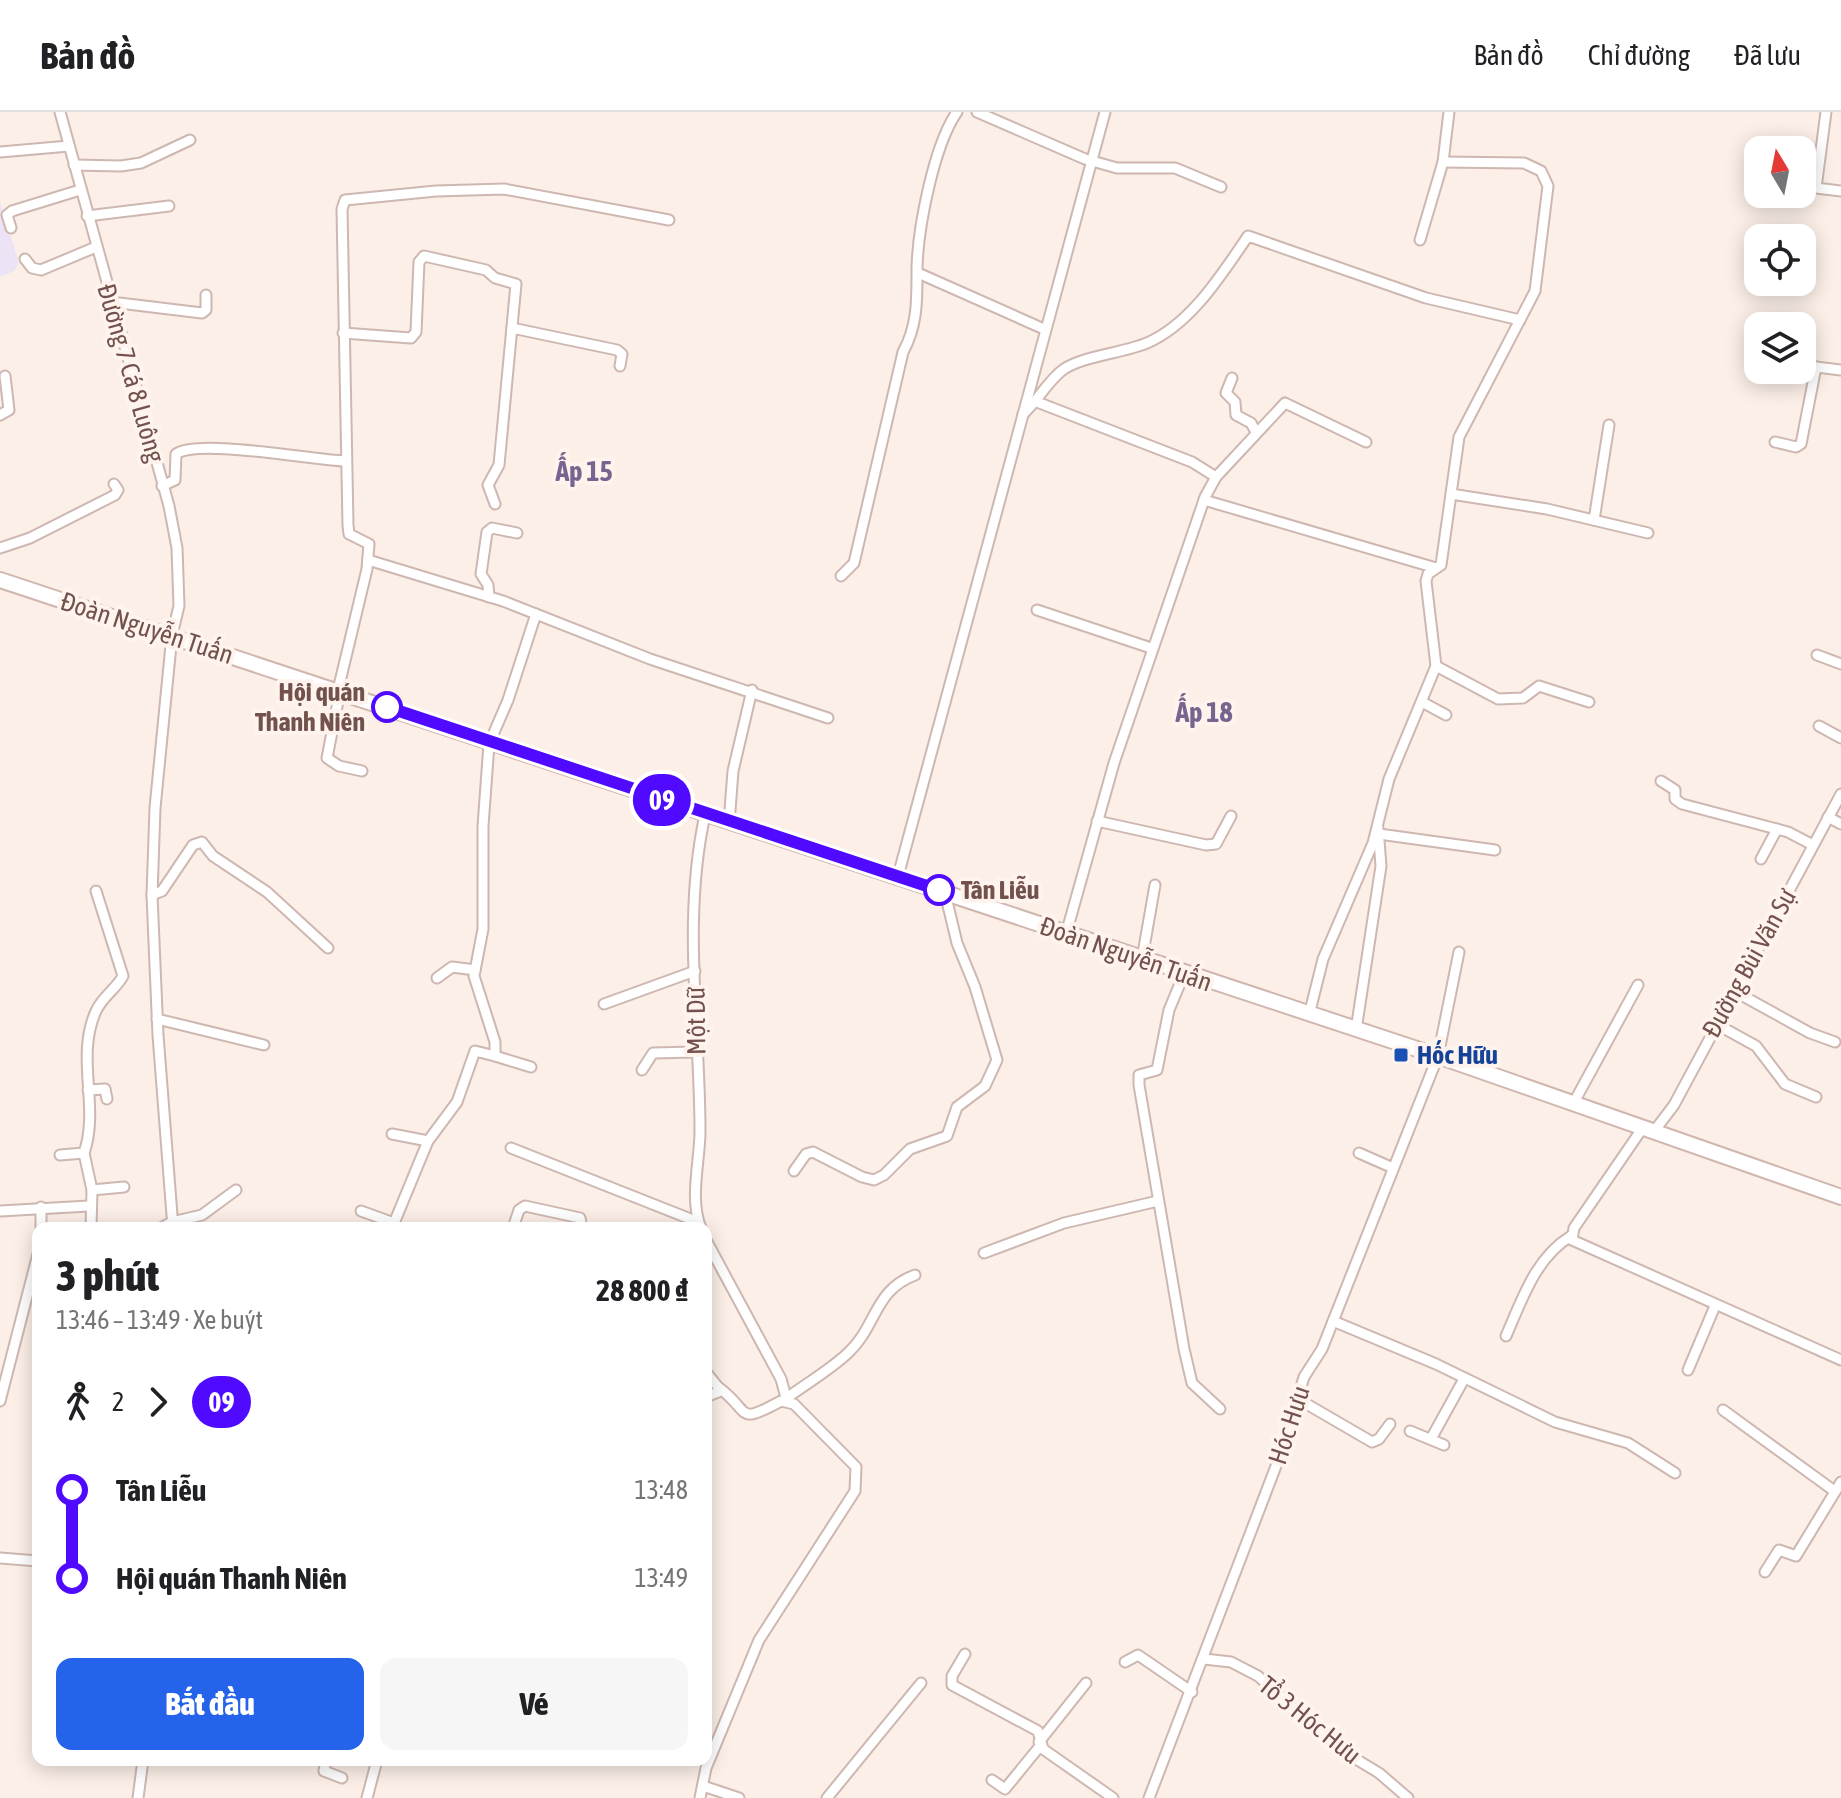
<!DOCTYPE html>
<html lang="vi">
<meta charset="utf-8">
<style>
:root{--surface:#fff;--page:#f6f6f6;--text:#202124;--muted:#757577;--line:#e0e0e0;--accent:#2563eb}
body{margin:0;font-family:"Asap Condensed",sans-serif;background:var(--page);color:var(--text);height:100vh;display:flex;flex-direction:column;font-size:30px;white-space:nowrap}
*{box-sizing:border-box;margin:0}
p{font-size:26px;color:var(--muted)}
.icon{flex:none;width:44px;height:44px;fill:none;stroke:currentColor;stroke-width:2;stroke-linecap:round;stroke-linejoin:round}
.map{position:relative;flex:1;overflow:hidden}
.side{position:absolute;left:32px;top:1110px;width:680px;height:544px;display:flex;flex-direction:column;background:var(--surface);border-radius:16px;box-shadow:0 4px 20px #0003}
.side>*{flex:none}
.badge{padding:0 16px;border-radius:26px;font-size:28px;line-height:52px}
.needle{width:52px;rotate:350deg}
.tools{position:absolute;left:1744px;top:24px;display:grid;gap:16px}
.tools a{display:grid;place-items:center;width:72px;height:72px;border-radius:16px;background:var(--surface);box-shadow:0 4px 20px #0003;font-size:40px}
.map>.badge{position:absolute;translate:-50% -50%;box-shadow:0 0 0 4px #fff}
.legs{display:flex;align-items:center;gap:12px;height:88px;padding:0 24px;font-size:26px}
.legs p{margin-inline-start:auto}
.headline{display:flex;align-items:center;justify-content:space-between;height:136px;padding:0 24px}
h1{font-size:44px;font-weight:800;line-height:60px}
.cta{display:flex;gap:16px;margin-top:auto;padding:16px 24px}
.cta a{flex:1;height:92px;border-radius:16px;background:var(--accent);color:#fff;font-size:32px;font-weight:800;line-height:92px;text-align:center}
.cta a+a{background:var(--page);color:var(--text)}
ul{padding:0 24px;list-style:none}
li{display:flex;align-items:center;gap:28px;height:88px;font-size:30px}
li i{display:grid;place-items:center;width:12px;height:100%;margin:0 10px;background:currentColor}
li i::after{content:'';width:20px;height:20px;margin:-10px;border:6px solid;border-radius:50%;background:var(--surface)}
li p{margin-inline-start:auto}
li:first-child i{background:linear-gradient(#0000 50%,currentColor 0)}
li:last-child i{background:linear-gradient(currentColor 50%,#0000 0)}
header{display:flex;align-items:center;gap:48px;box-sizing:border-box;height:112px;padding:0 40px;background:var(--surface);border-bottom:2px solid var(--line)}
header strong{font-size:38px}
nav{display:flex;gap:44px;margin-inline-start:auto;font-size:28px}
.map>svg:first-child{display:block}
.education{fill:#ece3f7}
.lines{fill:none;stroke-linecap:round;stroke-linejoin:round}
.minor-casing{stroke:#ceb7b1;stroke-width:13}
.secondary-casing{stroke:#d1b6ae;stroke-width:18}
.minor{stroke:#fff;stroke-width:9}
.secondary{stroke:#fff;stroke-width:14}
.line-1-casing{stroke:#fff;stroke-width:18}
.line-1{stroke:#4f0aff;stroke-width:12}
.stop-1-dot{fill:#fff;stroke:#4f0aff;stroke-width:4}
.transit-dot{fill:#1a4fb4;stroke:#fef4ed;stroke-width:3}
.labels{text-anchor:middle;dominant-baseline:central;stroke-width:8;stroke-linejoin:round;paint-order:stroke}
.street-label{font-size:26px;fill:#73524d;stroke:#fef4ed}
.stop-label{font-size:26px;font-weight:bold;fill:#73524d;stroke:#fef4ed;text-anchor:end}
.transit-label{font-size:26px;font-weight:bold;fill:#164399;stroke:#fef4ed;text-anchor:start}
.neighbourhood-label{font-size:28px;font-weight:bold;fill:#78658f;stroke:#fef4ed}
</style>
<header>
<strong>Bản đồ</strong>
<nav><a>Bản đồ</a><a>Chỉ đường</a><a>Đã lưu</a></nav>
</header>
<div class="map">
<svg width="1841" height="1686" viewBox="0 0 1841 1686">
<rect width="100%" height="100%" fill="#fbefe7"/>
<polygon class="education" points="0,90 19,151 14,159 0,165"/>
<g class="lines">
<g class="minor-casing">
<g id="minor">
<polyline points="60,0 169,394 177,436 179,494 172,523 155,696 152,783 158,923 173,1116"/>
<polyline points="977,0 1085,47 1117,56 1175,56 1221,75"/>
<polyline points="1826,0 1816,76 1841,79"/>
<polyline points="0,40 69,34"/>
<polyline points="74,53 121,54 141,51 190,28"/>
<polyline points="87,104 169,94"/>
<polyline points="11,116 7,103 12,99 80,78"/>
<polyline points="1420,128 1443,50 1449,0"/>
<polyline points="25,147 32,156 41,158 96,135"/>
<polyline points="918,161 1044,217"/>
<polyline points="111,190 202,201 206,198 206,183"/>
<polyline points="512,216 617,238 622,242 620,254"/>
<polyline points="343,221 411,226 416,220 419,150 424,144 486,158 495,166 516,172 499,353 488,373 495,392"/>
<polyline points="1808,254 1841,258"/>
<polyline points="1232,266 1226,281 1235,290 1236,303 1251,311 1256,320"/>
<polyline points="1037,290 1192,350 1216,365"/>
<path d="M1023,302C1038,289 1048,268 1064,257C1084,244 1123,241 1147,231C1191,212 1222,162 1248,124L1426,186L1520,208"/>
<polyline points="0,303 9,298 5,264"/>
<polyline points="1775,330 1796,335 1801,332 1816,255"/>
<path d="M162,374L175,368L176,342C197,326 312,348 345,349"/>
<polyline points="1451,382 1547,397 1648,421"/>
<polyline points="1204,388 1436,456"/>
<polyline points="1594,408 1609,313"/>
<polyline points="0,436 30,426 115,383 118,378 114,372"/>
<polyline points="368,448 503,489 650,547 828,606"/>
<path d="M841,464L854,451L903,240C918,213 917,186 917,156C918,115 934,33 957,0"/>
<polyline points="489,485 488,473 481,462 487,420 492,416 517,421"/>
<polyline points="1037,498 1151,536"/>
<polyline points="1817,543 1841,552"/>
<polyline points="1436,554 1498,587 1523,586 1539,574 1589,590"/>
<polyline points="338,578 367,457 369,432 349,422 348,413 342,97 345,88 436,79 504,77 669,108"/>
<polyline points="340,579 327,646 339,654 362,659"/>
<polyline points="1422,590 1446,603"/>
<polyline points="1819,614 1841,626"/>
<polyline points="1661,669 1675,678 1675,687 1682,692 1788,720 1813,733"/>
<polyline points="1828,705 1841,712"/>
<polyline points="1097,709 1206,733 1216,732 1231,704"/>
<polyline points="729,711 733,659 752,578"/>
<polyline points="1379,722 1495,738"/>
<polyline points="1761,747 1777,717"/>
<polyline points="898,764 1105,0"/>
<polyline points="152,783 162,779 193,733 202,730 213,744 267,780 328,836"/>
<polyline points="1066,822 1114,651 1205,385 1216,365 1285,291 1366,330"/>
<polyline points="1142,847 1155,773"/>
<polyline points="1184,862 1169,898 1157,958 1139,963 1139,973 1184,1237 1192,1271 1220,1297"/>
<polyline points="437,866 452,855 475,858"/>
<polyline points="1734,879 1810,921 1835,930"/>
<polyline points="604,892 695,859"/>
<polyline points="1309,903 1323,847 1373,731 1389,667 1436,554 1426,469 1428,462 1441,453 1459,325 1535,179 1548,74 1541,59 1524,51 1443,50"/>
<polyline points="157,907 264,933"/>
<polyline points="1716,912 1756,934 1785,972 1816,985"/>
<polyline points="1356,918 1381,754 1378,716"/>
<polyline points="495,944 531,955"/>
<polyline points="642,958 653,941 695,940"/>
<polyline points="88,978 105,977 107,987"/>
<polyline points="1573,992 1638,873"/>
<polyline points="1644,1014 1574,1116 1572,1128 1841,1248"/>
<polyline points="1655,1018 1674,993 1841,682"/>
<polyline points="392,1022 428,1029"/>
<polyline points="511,1036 698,1110"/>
<path d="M84,1041C100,995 75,945 96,899C102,885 116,877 123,864L96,779"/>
<polyline points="1359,1041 1393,1056"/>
<polyline points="60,1043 84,1041 92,1078 91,1116"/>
<polyline points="794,1059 806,1042 813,1040 862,1065 874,1068 884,1063 910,1037 947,1024 957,995 985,974 997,948 975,875 957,831 945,781"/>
<polyline points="92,1078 124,1075"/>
<polyline points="41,1095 41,1116"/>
<polyline points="0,1099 89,1094"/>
<polyline points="361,1099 394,1111"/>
<polyline points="161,1116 172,1110 202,1103 236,1078"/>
<polyline points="392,1116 428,1029 457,990 475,939 495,944 495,930 474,864 483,817 483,714 489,632 508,588 536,502"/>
<polyline points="513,1116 519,1098 525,1094 580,1106 582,1116"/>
<path d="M701,1116C689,1087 700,1049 700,1019C700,914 682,807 705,703"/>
<polyline points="706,1128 781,1267 787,1289"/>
<polyline points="984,1141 1064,1111 1158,1089"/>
<polyline points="1333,1209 1436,1252 1555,1310 1628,1331 1675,1361"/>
<path d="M1506,1224C1522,1188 1535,1146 1571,1124"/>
<polyline points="1688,1258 1715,1194"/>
<polyline points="706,1260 718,1275 718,1280 706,1285"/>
<path d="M787,1286C807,1271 830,1258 848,1241C877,1214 874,1178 915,1163"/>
<polyline points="1298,1287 1372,1330 1379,1327 1390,1312"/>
<polyline points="0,1289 38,1142"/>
<polyline points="1723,1298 1833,1378"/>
<polyline points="1410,1319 1444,1333"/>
<polyline points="1432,1325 1464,1267"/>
<polyline points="0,1446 38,1449"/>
<polyline points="1765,1460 1779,1438 1796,1444 1841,1370"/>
<polyline points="965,1542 952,1564 952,1573 1038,1619 1043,1637 1113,1686"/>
<polyline points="1204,1547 1231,1550 1258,1564 1336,1635 1379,1661 1408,1686"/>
<polyline points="1125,1550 1138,1543 1192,1580"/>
<polyline points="1039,1630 1086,1571"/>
<polyline points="326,1648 324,1659 342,1666"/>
<polyline points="992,1668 1005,1677 1040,1634"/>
<polyline points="703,1674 739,1686"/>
<polyline points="138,1686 143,1648"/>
<polyline points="367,1686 377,1648"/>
<path d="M700,1686L706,1656L759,1528L855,1379L856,1355L794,1292L781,1289C735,1314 752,1300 718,1275"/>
<polyline points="827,1686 921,1571"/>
<polyline points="1149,1686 1281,1341 1304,1265 1322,1237 1438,944 1459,840"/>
</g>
</g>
<g class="secondary-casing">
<polyline id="secondary" points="0,468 1438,944 1841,1085"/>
</g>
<use href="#minor" class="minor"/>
<use href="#secondary" class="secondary"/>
</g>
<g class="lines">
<g class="line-1-casing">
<polyline id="line-1" points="387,595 939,778"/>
</g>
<use href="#line-1" class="line-1"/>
</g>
<g class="stop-1-dot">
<circle cx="387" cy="595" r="14"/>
<circle cx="939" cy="778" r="14"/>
</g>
<rect class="transit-dot" x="1393" y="935" width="16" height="16" rx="4"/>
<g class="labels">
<g class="street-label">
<text transform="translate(131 261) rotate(74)">Đường 7 Cá 8 Luông</text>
<text transform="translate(147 516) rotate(18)">Đoàn Nguyễn Tuấn</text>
<text transform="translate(1126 842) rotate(19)">Đoàn Nguyễn Tuấn</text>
<text transform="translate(1749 851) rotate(-61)">Đường Bùi Văn Sự</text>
<text transform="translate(696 909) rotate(-91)">Một Dữ</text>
<text transform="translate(1289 1313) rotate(-72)">Hóc Hưu</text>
<text transform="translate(1310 1608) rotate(39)">Tổ 3 Hóc Hưu</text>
</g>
<g class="stop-label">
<text x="365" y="580">Hội quán<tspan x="365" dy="30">Thanh Niên</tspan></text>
<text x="961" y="778" text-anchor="start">Tân Liễu</text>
</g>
<g class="transit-label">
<text x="1417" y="943">Hốc Hữu</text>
</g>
<g class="neighbourhood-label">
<text x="584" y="359">Ấp 15</text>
<text x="1204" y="600">Ấp 18</text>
</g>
</g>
</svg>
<div class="tools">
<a><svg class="needle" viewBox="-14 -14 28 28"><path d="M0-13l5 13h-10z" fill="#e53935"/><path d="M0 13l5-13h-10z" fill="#757577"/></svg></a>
<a><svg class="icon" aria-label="locate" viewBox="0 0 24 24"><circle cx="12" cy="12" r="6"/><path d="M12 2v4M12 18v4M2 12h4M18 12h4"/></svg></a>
<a><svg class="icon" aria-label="layers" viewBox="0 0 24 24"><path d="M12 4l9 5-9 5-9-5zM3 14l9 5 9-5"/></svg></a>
</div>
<b class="badge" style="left:662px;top:688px;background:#4f0aff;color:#fff">09</b>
<section class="side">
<div class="headline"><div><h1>3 phút</h1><p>13:46 – 13:49 · Xe buýt</p></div><b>28 800 ₫</b></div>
<div class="legs"><svg class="icon" aria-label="walk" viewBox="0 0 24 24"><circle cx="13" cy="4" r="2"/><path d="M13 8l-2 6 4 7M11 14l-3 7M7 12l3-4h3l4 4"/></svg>2<svg class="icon" aria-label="forward" viewBox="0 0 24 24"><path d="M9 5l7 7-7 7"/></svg><b class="badge" style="background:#4f0aff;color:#fff">09</b></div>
<ul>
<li><i style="color:#4f0aff"></i><b>Tân Liễu</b><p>13:48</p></li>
<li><i style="color:#4f0aff"></i><b>Hội quán Thanh Niên</b><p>13:49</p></li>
</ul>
<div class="cta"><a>Bắt đầu</a><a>Vé</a></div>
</section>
</div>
